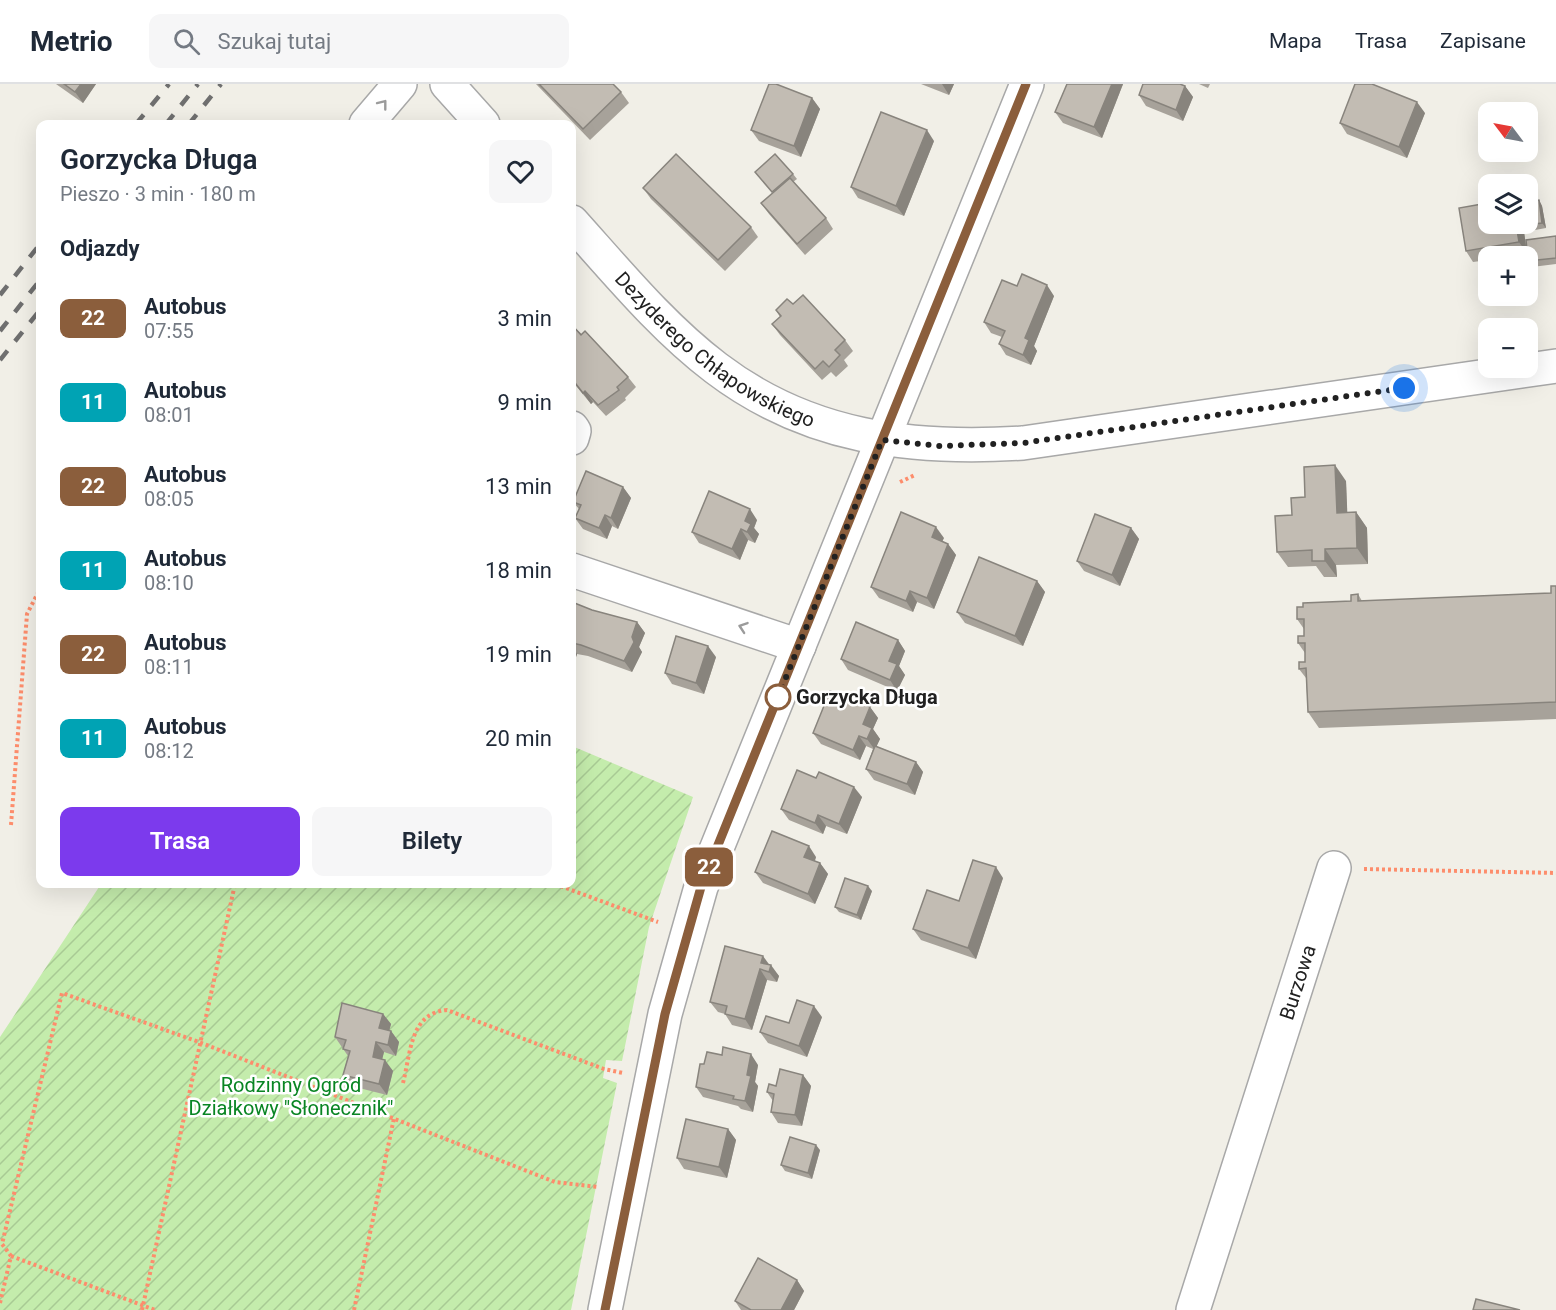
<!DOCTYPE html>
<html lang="pl">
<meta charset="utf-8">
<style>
:root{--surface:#fff;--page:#f6f6f7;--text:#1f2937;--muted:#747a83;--line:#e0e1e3;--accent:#7c3aed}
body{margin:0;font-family:Roboto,sans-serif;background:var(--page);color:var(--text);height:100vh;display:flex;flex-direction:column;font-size:22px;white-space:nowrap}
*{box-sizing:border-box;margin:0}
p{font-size:20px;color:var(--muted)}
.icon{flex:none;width:33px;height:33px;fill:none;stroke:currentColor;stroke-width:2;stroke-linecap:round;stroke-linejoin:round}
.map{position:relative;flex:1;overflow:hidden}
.side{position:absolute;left:36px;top:36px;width:540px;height:768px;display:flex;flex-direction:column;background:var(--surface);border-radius:12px;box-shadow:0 6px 24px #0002}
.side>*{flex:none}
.badge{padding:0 12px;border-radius:9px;font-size:21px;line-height:39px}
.needle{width:39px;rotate:302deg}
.fabs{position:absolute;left:1478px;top:18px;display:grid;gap:12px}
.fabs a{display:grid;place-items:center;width:60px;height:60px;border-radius:12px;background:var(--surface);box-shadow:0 6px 24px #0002;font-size:30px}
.you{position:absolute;width:30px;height:30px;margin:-15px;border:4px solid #fff;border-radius:50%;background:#1a73e8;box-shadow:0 0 0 9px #1a73e833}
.map>.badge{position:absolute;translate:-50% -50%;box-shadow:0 0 0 3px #fff}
h2{padding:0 24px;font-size:22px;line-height:54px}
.round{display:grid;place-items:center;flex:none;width:63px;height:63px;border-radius:12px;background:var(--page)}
.overview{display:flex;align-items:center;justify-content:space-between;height:102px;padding:0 24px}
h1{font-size:28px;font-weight:600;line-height:45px}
.button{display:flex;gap:12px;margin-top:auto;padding:12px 24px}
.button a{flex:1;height:69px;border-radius:12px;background:var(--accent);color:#fff;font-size:24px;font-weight:600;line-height:69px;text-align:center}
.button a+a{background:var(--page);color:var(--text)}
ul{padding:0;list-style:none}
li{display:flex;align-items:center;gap:18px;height:84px;padding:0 24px}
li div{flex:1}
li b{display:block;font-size:22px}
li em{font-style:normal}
li .badge{min-width:66px;font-weight:700;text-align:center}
header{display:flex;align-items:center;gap:36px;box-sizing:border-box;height:84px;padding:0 30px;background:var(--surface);border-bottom:2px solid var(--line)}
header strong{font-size:28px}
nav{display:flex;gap:33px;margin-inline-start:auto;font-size:21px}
.search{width:420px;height:54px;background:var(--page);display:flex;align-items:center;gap:15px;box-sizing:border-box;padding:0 21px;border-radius:12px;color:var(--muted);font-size:22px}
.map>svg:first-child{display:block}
.garden{fill:url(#garden-furrows)}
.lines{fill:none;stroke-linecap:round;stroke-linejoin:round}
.minor-casing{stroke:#a8a8a8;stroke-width:36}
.path{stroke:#fd8d6c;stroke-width:4;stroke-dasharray:3 3;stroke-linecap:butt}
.minor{stroke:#fff;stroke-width:33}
.rail{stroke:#6f6f6f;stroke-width:4.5;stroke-dasharray:12 12;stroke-linecap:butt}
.wall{fill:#a7a29a}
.shaded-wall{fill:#88847d}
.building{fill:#c2bcb3;stroke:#88847d;stroke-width:1.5}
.oneway{stroke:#9b9b9b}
.line-casing{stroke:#fff;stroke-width:14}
.line{stroke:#8b5e3c;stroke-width:9}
.walk{stroke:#212121;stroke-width:6;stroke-dasharray:0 10.8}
.stop-dot{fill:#fff;stroke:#8b5e3c;stroke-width:3}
.labels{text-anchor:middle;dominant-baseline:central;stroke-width:5;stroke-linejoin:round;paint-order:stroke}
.street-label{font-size:20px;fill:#212121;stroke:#fff}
.stop-label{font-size:20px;font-weight:bold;fill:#212121;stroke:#fff;text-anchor:start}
.park-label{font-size:20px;fill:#098523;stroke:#fff}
</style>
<header>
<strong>Metrio</strong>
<div class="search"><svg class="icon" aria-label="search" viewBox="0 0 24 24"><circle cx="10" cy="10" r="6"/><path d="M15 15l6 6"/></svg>Szukaj tutaj</div>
<nav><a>Mapa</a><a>Trasa</a><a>Zapisane</a></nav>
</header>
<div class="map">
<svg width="1556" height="1226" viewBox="0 0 1556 1226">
<defs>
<pattern id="garden-furrows" width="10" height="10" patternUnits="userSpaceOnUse" patternTransform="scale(1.5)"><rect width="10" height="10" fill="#c4ecac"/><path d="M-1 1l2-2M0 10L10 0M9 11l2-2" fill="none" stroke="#a8ca94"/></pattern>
</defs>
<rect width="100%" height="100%" fill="#f1efe7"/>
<polygon class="garden" points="572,662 693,713 649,843 622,977 606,976 603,994 617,999 571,1226 0,1226 0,953 101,800 572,800"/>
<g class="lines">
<g class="minor-casing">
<g id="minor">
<polyline points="447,0 483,40"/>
<polyline points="366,40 400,0"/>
<path id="s1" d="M572,138C617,188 662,243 716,284C808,354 911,366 1023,359L1556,282"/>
<polyline points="572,344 574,347 572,354"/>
<polyline points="572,486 799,562"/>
<polyline points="605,1226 665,930 701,803 1027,0"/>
<path id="s2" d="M1193,1226L1334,784"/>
</g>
</g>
<g class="path">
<polyline points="900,398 915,391"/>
<polyline points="11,741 27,530 40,505"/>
<polyline points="1364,785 1556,789"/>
<polyline points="555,800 658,838"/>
<path d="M403,999C411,968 410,929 447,926L604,985L623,989"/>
<polyline points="11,1172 155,1226"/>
<polyline points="0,1219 11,1172 2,1160 62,909 199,958 555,1098 598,1103"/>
<polyline points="142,1226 235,800"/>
<polyline points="354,1226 394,1034"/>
</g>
<use href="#minor" class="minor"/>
<g class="rail">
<polyline points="136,40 169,0"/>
<polyline points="166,40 198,0"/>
<polyline points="189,40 221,0"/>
<polyline points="0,211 40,160"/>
<polyline points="0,247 40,196"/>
<polyline points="0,276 40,226"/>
</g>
</g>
<g class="wall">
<polygon points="56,0 96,0 83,19"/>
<polygon points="536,0 613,0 621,8 629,19 590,56"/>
<polygon points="921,0 954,0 949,11"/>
<polygon points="1067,0 1123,0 1102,54 1063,39 1055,28"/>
<polygon points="1199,0 1210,0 1208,4"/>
<polygon points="1185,2 1193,13 1183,37 1146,22 1139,11"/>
<polygon points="812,14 820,25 801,73 759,57 751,46"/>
<polygon points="1425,29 1407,74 1347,50 1340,39"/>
<polygon points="934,57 904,132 858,114 851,103"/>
<polygon points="755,88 793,90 797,95 793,98 826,134 833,145 805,171 769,130 761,119 773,109"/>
<polygon points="643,104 751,143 758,153 725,187 651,115"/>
<polygon points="1539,116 1542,122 1546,144 1524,148 1527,169 1505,172 1488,172 1488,176 1473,178 1466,167 1488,140"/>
<polygon points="1556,152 1556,180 1532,183 1528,177"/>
<polygon points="1017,202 1054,212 1034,262 1037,267 1031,281 1006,271 999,260 1002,253 991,249 984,238"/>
<polygon points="793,220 845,256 853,267 844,276 848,282 836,293 831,288 822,296 780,251 772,240 780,233 776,226"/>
<polygon points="572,241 628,293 636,303 625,314 626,316 606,332 593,318 591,320 572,297"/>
<polygon points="1346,397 1347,429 1356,428 1367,444 1368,480 1336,481 1337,493 1324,493 1316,482 1288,483 1277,468 1292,431 1305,413"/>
<polygon points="623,403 631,414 618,445 612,442 607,455 583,445 575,434 579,425 573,418"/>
<polygon points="757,436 754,444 759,450 755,459 748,456 740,476 699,459 692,448"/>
<polygon points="1131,444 1139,455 1120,502 1084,487 1077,477"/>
<polygon points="944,454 942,457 948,460 956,471 934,525 917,518 913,528 879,514 871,503"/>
<polygon points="1037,497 1045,508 1023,562 965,539 957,528"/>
<polygon points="1556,502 1556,635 1319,644 1308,628 1306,594 1299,585 1305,578 1305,569 1298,559 1304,552 1304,545 1297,535 1303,523 1351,517 1358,510 1362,517 1551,509"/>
<polygon points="572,518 592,526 637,538 645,549 639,563 642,568 632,588 588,572 577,570 576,573 572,571"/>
<polygon points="898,556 905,567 899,582 905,591 897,607 848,586 841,575"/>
<polygon points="716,573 704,610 672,600 665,589"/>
<polygon points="870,623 878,634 873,645 880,655 876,662 916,678 923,688 915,711 874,696 866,685 873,665 866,662 860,676 821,660 813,649"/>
<polygon points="816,694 862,713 847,750 826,742 823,750 789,736 781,725"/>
<polygon points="816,773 815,777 820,779 828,790 815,820 763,799 755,788"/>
<polygon points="1003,794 976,875 921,856 913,845 959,817"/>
<polygon points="872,807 861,836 839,828 835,823"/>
<polygon points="725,862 769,881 779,892 777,898 767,896 752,946 732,941 725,930 718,928 710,918"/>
<polygon points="383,930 391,940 389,947 391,947 399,958 396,972 384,968 382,975 393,987 387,1011 351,1002 343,991 348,972 335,953"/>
<polygon points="822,933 807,973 768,959 760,948 789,939"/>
<polygon points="704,980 758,981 755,998 758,1002 753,1028 741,1025 738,1022 703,1013 696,1003"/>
<polygon points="803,991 811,1002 802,1042 778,1039 771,1028 773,1017 767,1008 776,1002"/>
<polygon points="728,1045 736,1056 727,1094 684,1085 677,1074"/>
<polygon points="820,1066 812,1095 785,1087 781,1081"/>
<polygon points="797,1196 804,1207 794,1226 741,1226 735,1217"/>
</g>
<g class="shaded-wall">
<polygon points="81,0 96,0 83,19 75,8"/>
<polygon points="942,0 954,0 949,11"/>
<polygon points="1112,0 1123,0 1102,54 1094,43"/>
<polygon points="1185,2 1193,13 1183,37 1176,26"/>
<polygon points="812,14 820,25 801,73 794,62"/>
<polygon points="1417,18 1425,29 1407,74 1399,63"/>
<polygon points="927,46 934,57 904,132 896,122"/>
<polygon points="1539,116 1542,122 1546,144 1542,139"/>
<polygon points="1516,140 1522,140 1519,142 1524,148 1527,169 1519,158"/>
<polygon points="1047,201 1054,212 1034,262 1037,267 1031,281 1023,271 1025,254"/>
<polygon points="585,307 593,318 591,320 583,309"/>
<polygon points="1335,381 1346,397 1348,445 1337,429"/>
<polygon points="623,403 631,414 618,445 611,434"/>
<polygon points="750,425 757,436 754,444 759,450 755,459 747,448 745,437"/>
<polygon points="1356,428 1367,444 1368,480 1357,464"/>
<polygon points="605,431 612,442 607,455 599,444"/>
<polygon points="936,443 944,454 939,464 932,453"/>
<polygon points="1131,444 1139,455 1120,502 1112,491"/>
<polygon points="741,445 748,456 740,476 732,465"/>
<polygon points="948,460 956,471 934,525 927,514"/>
<polygon points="1325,465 1336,481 1337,493 1325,477"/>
<polygon points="1037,497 1045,508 1023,562 1015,552"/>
<polygon points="910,507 917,518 913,528 906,517"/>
<polygon points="637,538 645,549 639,563 642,568 632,588 624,577"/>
<polygon points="898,556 905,567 899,582 905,591 897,607 890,596 889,577"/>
<polygon points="572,561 577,570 576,573 572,566"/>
<polygon points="708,562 716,573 704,610 696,599"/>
<polygon points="870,623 878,634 873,645 880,655 875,666 867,655 863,640"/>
<polygon points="859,652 866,662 860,676 853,666"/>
<polygon points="916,678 923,688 915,711 907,700"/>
<polygon points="854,703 862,713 847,750 839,740"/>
<polygon points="818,731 826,742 823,750 815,739"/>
<polygon points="809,762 816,773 812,783 804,773"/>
<polygon points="820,779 828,790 815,820 808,810"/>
<polygon points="996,783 1003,794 976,875 968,864"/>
<polygon points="868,802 872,807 861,836 857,831"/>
<polygon points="763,872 771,883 761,879"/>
<polygon points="771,881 779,892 777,898 769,888"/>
<polygon points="760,885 767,896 752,946 745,935"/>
<polygon points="814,922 822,933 807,973 799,962"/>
<polygon points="383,930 391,940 387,955 379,944"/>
<polygon points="391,947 399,958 396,972 388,961"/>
<polygon points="376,958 384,968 380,984 373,973"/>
<polygon points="751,970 758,981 755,998 758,1002 753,1028 745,1017 747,991"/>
<polygon points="385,976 393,987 387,1011 379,1000"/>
<polygon points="803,991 811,1002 802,1042 795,1031"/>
<polygon points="728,1045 736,1056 727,1094 719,1083"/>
<polygon points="816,1061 820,1066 812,1095 808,1089"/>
<polygon points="797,1196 804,1207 794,1226 781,1226"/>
</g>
<g class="building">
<polygon points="64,0 81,0 75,8"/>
<polygon points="539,0 613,0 621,8 583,45"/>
<polygon points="769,0 776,0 812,14 794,62 751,46"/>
<polygon points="1067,0 1112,0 1094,43 1055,28"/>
<polygon points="1143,0 1180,0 1185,2 1176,26 1139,11"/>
<polygon points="1355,0 1372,0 1417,18 1399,63 1340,39"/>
<polygon points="881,28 927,46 896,122 851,103"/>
<polygon points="676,70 751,143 718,176 643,104"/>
<polygon points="775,70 793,90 772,108 755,88"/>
<polygon points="790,94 826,134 797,160 761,119"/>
<polygon points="1539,116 1542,139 1519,142 1519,140 1527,140 1527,118"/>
<polygon points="1488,119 1488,140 1516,140 1519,158 1466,167 1459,124"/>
<polygon points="1556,152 1556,174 1528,177 1526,156"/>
<polygon points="1022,190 1047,201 1025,254 1029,256 1023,271 999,260 1005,247 984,238 1002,196 1017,202"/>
<polygon points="803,211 845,256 835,266 840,271 829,283 823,277 815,285 772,240 781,232 776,226 787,215 793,220"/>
<polygon points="572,241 581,251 585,247 628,293 617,303 619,306 598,321 585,307 583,309 572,295"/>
<polygon points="1335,381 1337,429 1356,428 1357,464 1325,465 1325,477 1312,477 1312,466 1277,468 1275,432 1292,431 1291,414 1305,413 1304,383"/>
<polygon points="586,387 623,403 611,434 605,431 599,444 575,434 581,421 573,418"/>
<polygon points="709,407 750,425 745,437 751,440 747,448 741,445 732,465 692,448"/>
<polygon points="901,428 936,443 932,453 948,460 927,514 910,507 906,517 871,503"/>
<polygon points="1095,430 1131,444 1112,491 1077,477"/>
<polygon points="979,473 1037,497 1015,552 957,528"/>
<polygon points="1551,502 1556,502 1556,618 1308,628 1306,584 1299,585 1299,578 1305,578 1305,559 1298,559 1298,552 1304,552 1304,535 1297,535 1297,523 1303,523 1303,519 1351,517 1351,511 1358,510 1358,517 1551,509"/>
<polygon points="572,518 592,526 637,538 632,553 634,558 624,577 581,561 572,559"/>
<polygon points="856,538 898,556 889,577 897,580 890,596 841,575"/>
<polygon points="676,552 708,562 696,599 665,589"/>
<polygon points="830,607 870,623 863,640 872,644 867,655 859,652 853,666 813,649"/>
<polygon points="875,662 916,678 907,700 866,685"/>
<polygon points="797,686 816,694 819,688 854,703 839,740 818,731 815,739 781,725"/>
<polygon points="772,747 809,762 804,773 820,779 808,810 755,788"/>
<polygon points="973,776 996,783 968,864 913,845 927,806 959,817"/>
<polygon points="845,794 868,802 857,831 835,823"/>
<polygon points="725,862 763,872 761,879 771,881 769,888 760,885 745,935 725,930 727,922 710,918"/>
<polygon points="797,916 814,922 799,962 760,948 766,932 789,939"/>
<polygon points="342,919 383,930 379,944 391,947 388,961 376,958 373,973 385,976 379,1000 343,991 350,967 343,965 346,956 335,953"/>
<polygon points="723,963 751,970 747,991 751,992 745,1017 733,1015 734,1012 696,1003 700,980 704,980 707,968 722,971"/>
<polygon points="780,985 803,991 795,1031 771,1028 774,1010 767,1008 769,1000 776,1002"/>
<polygon points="686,1035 728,1045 719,1083 677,1074"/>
<polygon points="790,1053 816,1061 808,1089 781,1081"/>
<polygon points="758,1174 797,1196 781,1226 751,1226 735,1217"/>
<polygon points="1476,1215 1520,1226 1473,1226"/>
</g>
<defs><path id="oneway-chevron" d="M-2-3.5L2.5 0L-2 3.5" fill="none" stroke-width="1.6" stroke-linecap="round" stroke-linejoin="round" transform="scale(1.5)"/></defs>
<g class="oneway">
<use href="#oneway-chevron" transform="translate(383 20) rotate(-52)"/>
<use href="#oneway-chevron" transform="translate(743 543) rotate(-161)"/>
</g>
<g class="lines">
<g class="line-casing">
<polyline id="line" points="605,1226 665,930 701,803 1026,0"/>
</g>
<use href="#line" class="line"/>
<polyline class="walk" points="778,613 882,356 940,362 1023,359 1404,304"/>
</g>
<circle class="stop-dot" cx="778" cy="613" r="12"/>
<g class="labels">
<g class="street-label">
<text stroke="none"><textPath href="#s1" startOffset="194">Dezyderego Chłapowskiego</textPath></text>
<text stroke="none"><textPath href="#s2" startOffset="344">Burzowa</textPath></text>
</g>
<g class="stop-label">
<text x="796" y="613">Gorzycka Długa</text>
</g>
<g class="park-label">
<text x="291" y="1001">Rodzinny Ogród<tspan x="291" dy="23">Działkowy "Słonecznik"</tspan></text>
</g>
</g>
</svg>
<div class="fabs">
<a><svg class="needle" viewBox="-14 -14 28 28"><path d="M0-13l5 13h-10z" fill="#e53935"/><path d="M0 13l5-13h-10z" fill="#747a83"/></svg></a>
<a><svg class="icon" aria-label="layers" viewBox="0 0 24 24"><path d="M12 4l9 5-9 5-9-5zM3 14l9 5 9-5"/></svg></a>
<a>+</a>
<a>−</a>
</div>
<div class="you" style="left:1404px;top:304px"></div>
<b class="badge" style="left:709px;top:783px;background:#8b5e3c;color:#fff">22</b>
<section class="side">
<div class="overview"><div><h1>Gorzycka Długa</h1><p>Pieszo · 3 min · 180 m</p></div><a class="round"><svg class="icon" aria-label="heart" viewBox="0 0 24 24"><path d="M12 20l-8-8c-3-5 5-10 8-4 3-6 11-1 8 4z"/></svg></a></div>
<h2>Odjazdy</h2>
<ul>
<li><span class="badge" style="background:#8b5e3c;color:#fff">22</span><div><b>Autobus</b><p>07:55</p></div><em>3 min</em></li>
<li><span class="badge" style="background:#00a3b4;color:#fff">11</span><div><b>Autobus</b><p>08:01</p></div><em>9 min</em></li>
<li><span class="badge" style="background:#8b5e3c;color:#fff">22</span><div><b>Autobus</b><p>08:05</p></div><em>13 min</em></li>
<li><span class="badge" style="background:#00a3b4;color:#fff">11</span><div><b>Autobus</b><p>08:10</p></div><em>18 min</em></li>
<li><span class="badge" style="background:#8b5e3c;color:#fff">22</span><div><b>Autobus</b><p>08:11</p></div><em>19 min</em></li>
<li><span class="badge" style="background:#00a3b4;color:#fff">11</span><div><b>Autobus</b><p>08:12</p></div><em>20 min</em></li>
</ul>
<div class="button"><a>Trasa</a><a>Bilety</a></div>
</section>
</div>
